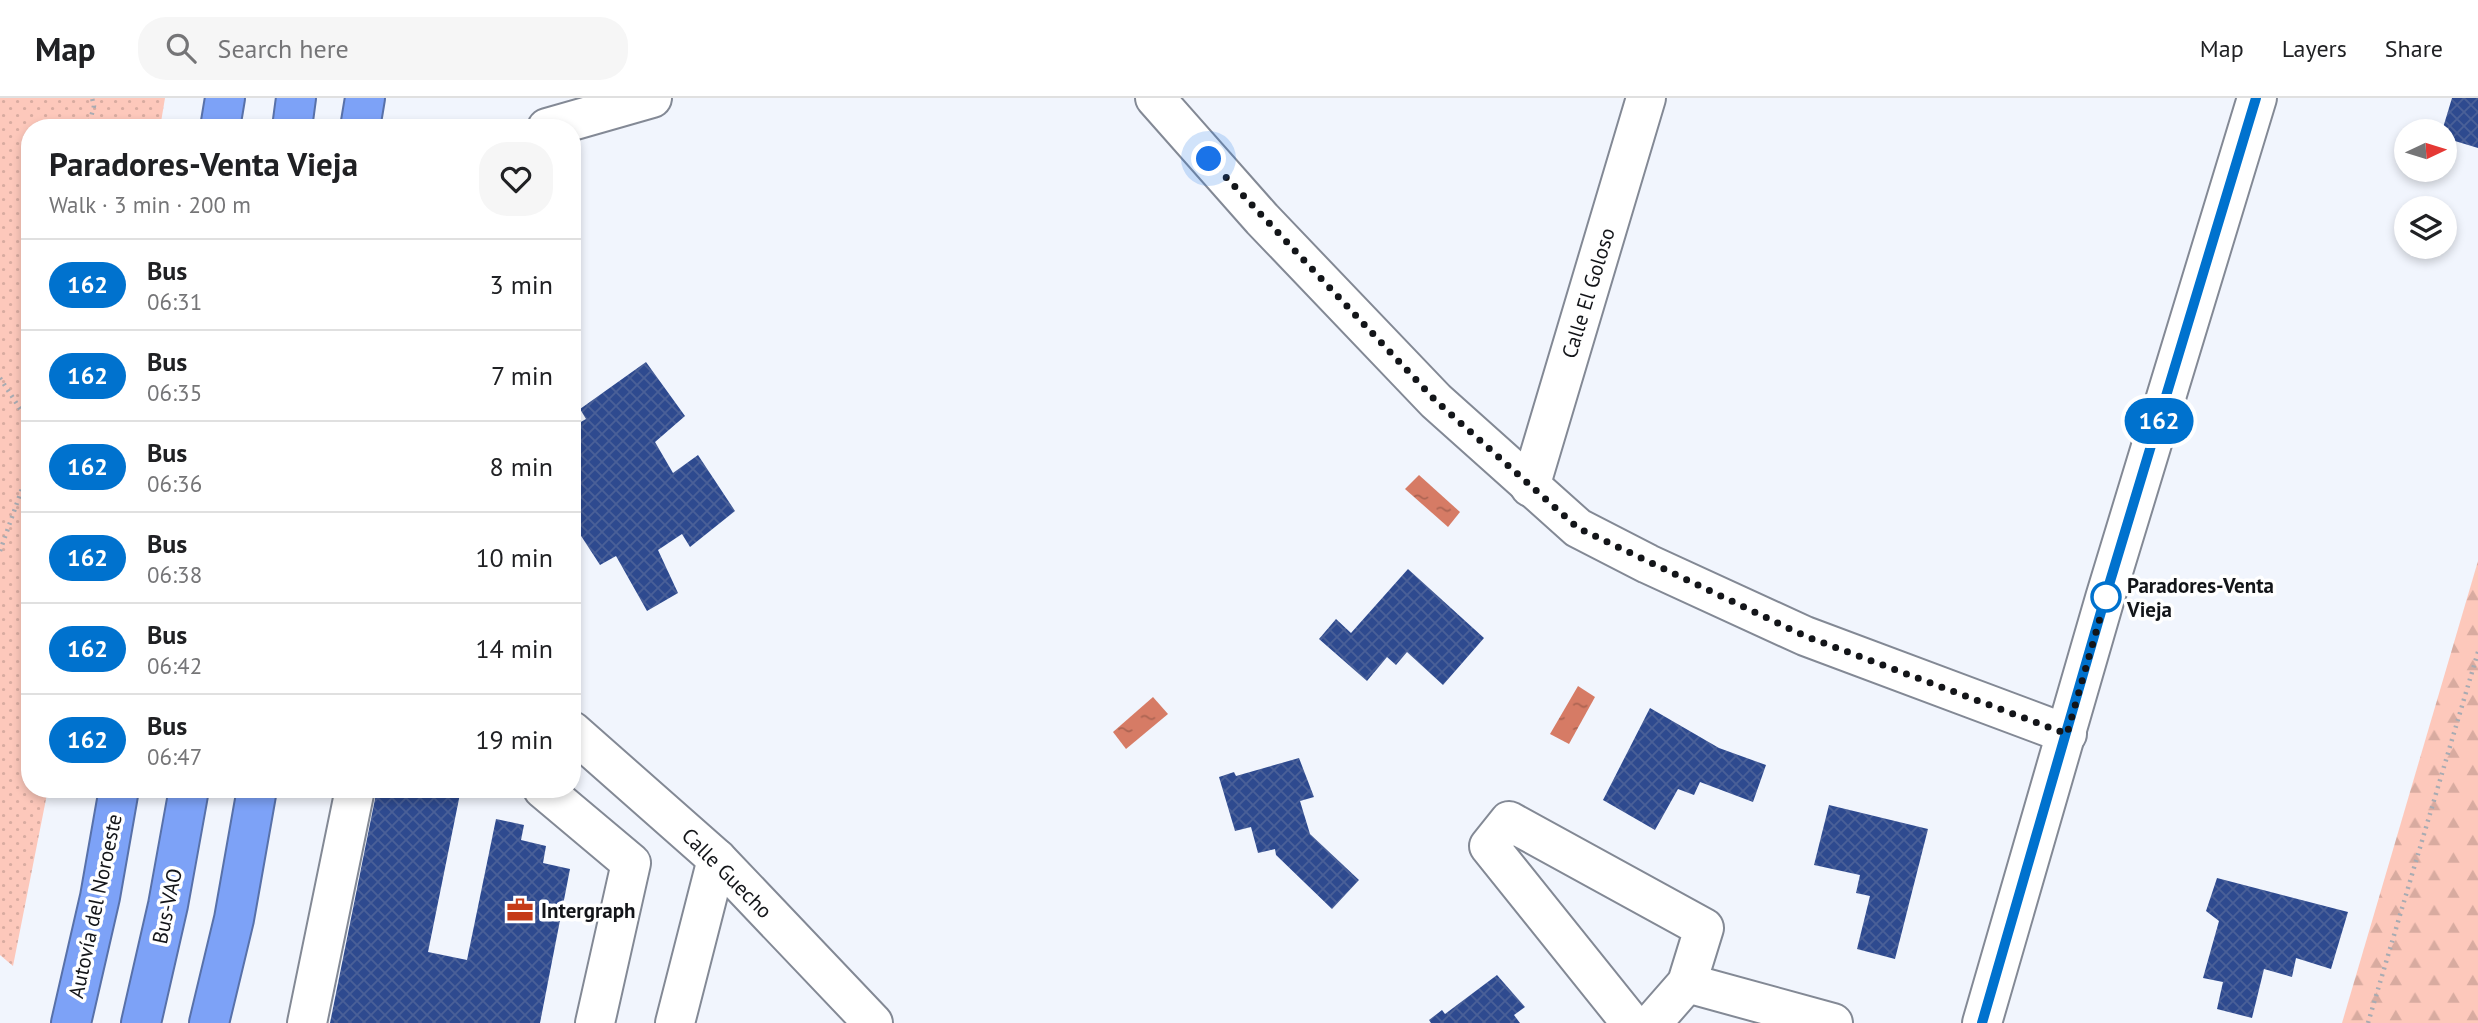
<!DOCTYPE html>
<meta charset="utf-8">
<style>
:root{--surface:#fff;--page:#f6f6f6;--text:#202124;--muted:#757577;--line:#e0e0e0}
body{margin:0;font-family:"PT Sans",sans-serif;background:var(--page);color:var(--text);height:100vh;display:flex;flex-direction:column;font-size:26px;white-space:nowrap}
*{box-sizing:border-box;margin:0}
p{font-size:23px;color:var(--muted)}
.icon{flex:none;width:38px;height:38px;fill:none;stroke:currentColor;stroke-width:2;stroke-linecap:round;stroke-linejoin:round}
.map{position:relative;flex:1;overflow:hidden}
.sheet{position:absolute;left:21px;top:21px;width:560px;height:679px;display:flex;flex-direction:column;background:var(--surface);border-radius:28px;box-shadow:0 4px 10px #0003}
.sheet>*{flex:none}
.badge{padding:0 14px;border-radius:23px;font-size:24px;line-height:46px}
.needle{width:46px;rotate:86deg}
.controls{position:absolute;left:2394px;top:21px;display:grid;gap:14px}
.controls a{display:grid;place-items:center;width:63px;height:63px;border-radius:50%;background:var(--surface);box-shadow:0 4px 10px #0003;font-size:35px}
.you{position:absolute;width:35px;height:35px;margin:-18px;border:5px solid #fff;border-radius:50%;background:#1a73e8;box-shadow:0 0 0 10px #1a73e833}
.map>.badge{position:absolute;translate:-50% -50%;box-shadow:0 0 0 4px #fff}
.round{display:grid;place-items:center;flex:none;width:74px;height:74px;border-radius:28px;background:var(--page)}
.head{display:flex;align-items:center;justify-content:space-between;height:119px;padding:0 28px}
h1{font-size:33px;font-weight:700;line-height:52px}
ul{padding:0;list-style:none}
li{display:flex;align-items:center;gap:21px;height:91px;padding:0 28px;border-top:2px solid var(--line)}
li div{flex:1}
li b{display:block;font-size:26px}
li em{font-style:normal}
li .badge{min-width:77px;font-weight:700;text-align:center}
header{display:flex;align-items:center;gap:42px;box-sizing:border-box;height:98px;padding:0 35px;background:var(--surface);border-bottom:2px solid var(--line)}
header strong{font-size:33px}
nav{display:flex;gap:38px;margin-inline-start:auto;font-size:24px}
.search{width:490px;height:63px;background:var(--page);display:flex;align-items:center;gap:18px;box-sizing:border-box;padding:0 24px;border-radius:28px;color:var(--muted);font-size:26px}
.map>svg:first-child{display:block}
.forest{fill:url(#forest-firs)}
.park{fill:url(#park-dots)}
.water{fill:url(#water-ripples)}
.building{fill:url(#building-cross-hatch)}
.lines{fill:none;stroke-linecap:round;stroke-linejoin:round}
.minor-casing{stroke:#838995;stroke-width:42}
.highway-casing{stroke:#5871a9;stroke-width:42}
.path{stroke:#a8abb2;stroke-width:4.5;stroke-dasharray:2 5;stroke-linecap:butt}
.minor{stroke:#fff;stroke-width:38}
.highway{stroke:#7da2f7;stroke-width:38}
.line-casing{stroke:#fff;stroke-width:16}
.line{stroke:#0072ce;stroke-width:10}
.walk{stroke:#131519;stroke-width:7;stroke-dasharray:0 12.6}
.stop-dot{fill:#fff;stroke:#0072ce;stroke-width:3.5}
.labels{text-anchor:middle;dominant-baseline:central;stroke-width:7;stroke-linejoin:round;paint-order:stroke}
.street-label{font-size:21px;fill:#131519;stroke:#fff}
.stop-label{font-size:21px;font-weight:bold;fill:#131519;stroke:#fff;text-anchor:start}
.poi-label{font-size:21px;font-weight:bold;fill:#131519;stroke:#fff;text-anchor:start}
</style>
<header>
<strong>Map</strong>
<div class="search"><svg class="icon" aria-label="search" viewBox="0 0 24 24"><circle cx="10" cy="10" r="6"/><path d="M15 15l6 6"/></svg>Search here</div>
<nav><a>Map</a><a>Layers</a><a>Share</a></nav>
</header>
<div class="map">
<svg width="2478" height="925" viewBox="0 0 2478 925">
<defs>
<pattern id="forest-firs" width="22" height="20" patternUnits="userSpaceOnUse" patternTransform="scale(1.75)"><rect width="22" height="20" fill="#fdc8bb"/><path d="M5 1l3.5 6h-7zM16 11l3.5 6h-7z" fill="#d8aba0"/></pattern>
<pattern id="park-dots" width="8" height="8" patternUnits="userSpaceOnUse" patternTransform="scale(1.75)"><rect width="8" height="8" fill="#fdc8bb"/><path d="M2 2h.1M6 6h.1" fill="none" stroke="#d8aba0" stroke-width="1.8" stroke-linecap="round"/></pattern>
<pattern id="water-ripples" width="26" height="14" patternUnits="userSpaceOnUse" patternTransform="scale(1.75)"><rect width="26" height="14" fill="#d67b65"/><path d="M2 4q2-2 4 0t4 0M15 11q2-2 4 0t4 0" fill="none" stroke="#ac6452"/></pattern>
<pattern id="building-cross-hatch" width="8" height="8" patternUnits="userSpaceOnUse" patternTransform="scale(1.75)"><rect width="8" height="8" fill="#2e4a8f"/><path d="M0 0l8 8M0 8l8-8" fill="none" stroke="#4a6098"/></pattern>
</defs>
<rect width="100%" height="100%" fill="#f1f5fd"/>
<polygon class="forest" points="2478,463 2478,925 2342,925"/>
<polygon class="park" points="0,0 165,0 160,30 30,30 30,691 48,691 13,868 0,857"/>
<g class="water">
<polygon points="1419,377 1460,414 1448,429 1405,391"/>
<polygon points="1578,588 1595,599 1569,646 1550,636"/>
<polygon points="1153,599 1168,616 1126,651 1113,634"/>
</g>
<g class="building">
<polygon points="2452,0 2478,0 2478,50 2445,40 2445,33 2442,33"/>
<polygon points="646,264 685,318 655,344 673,375 698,357 735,413 690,449 682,436 658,452 678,495 647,513 616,458 600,467 572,424 572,405 578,402 572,391 572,329 586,321 580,311"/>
<polygon points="1408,471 1484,540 1443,587 1407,554 1396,567 1387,559 1367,583 1319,541 1336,521 1351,535"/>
<polygon points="1650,610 1719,650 1766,667 1753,704 1700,684 1694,697 1678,691 1655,732 1603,702"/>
<polygon points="1299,660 1314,699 1300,703 1310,736 1359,782 1332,811 1276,757 1275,751 1258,755 1251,729 1235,733 1219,679 1234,674 1236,678"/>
<polygon points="377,691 461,691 428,854 467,862 496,721 524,727 521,742 546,748 543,765 570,771 540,925 330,925"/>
<polygon points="1829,707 1928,731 1895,861 1857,851 1870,798 1856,795 1860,777 1814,767"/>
<polygon points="2217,780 2348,814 2331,871 2296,860 2292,879 2264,871 2252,920 2217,911 2223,884 2203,880 2219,823 2206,813"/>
<polygon points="1497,877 1525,909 1514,917 1520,925 1431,925 1429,922 1442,912 1445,916"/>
</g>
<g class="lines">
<g class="minor-casing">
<g id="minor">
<polyline points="1155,0 1262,121 1436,303 1578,430 1648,466 1805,538 2067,636"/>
<polyline points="547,30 652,0"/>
<polyline points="1530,389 1646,0"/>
<polyline points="572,633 717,761 873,925"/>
<polyline points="543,691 631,765 595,925"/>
<polyline points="1687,885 1833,925"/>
<polyline points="307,925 355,691"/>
<polyline points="675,925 717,761"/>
<polyline points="1631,925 1489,748 1509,723 1704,830 1687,885 1652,925"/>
<polyline points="1982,925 2105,500 2257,0"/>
</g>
</g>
<g class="highway-casing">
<g id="highway">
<polyline points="220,30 225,0"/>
<polyline points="292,30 296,0"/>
<polyline points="360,30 365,0"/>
<polyline points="71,925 100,799 119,691"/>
<polyline points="141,925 168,807 189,691"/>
<polyline points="209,925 234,821 257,691"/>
</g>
</g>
<g class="path">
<polyline points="88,30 94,8 92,0"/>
<polyline points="0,280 30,326"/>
<polyline points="0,453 30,368"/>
<polyline points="2368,925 2478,554"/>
</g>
<use href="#minor" class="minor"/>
<use href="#highway" class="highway"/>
</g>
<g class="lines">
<g class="line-casing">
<polyline id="line" points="1982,925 2105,500 2256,0"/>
</g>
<use href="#line" class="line"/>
<polyline class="walk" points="1209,61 1436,303 1578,430 1805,538 2067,636 2106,499"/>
</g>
<defs>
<g id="office-bare" transform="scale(2.1)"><path d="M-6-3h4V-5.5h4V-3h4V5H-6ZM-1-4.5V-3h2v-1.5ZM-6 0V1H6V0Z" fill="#c53b18" stroke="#fff" stroke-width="2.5" paint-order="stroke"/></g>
</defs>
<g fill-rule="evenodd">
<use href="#office-bare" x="520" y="812"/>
</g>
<circle class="stop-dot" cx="2106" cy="499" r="14"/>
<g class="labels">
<g class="street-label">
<text transform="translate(1588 195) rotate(-73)">Calle El Goloso</text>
<text transform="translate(727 775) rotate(45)">Calle Guecho</text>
<text transform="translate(95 808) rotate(-78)">Autovía del Noroeste</text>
<text transform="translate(167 808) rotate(-78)">Bus-VAO</text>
</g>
<g class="stop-label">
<text x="2127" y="487">Paradores-Venta<tspan x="2127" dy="24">Vieja</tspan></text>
</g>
<g class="poi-label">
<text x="541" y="812">Intergraph</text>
</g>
</g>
</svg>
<div class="controls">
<a><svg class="needle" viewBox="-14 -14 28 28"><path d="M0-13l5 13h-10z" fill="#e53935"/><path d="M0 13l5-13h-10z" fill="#757577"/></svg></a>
<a><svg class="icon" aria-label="layers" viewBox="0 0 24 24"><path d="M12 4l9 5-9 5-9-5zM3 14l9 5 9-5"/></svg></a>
</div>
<div class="you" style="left:1209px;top:61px"></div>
<b class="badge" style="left:2159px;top:323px;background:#0072ce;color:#fff">162</b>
<section class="sheet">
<div class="head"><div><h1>Paradores-Venta Vieja</h1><p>Walk · 3 min · 200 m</p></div><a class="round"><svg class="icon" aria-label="heart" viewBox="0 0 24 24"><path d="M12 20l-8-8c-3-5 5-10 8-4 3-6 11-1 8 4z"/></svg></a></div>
<ul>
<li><span class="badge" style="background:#0072ce;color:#fff">162</span><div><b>Bus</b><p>06:31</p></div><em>3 min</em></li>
<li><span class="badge" style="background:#0072ce;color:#fff">162</span><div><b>Bus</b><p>06:35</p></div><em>7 min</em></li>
<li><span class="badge" style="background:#0072ce;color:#fff">162</span><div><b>Bus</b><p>06:36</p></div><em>8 min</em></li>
<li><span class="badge" style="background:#0072ce;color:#fff">162</span><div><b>Bus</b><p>06:38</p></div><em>10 min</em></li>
<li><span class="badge" style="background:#0072ce;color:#fff">162</span><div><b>Bus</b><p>06:42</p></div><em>14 min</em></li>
<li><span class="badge" style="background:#0072ce;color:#fff">162</span><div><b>Bus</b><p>06:47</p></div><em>19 min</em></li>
</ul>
</section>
</div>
